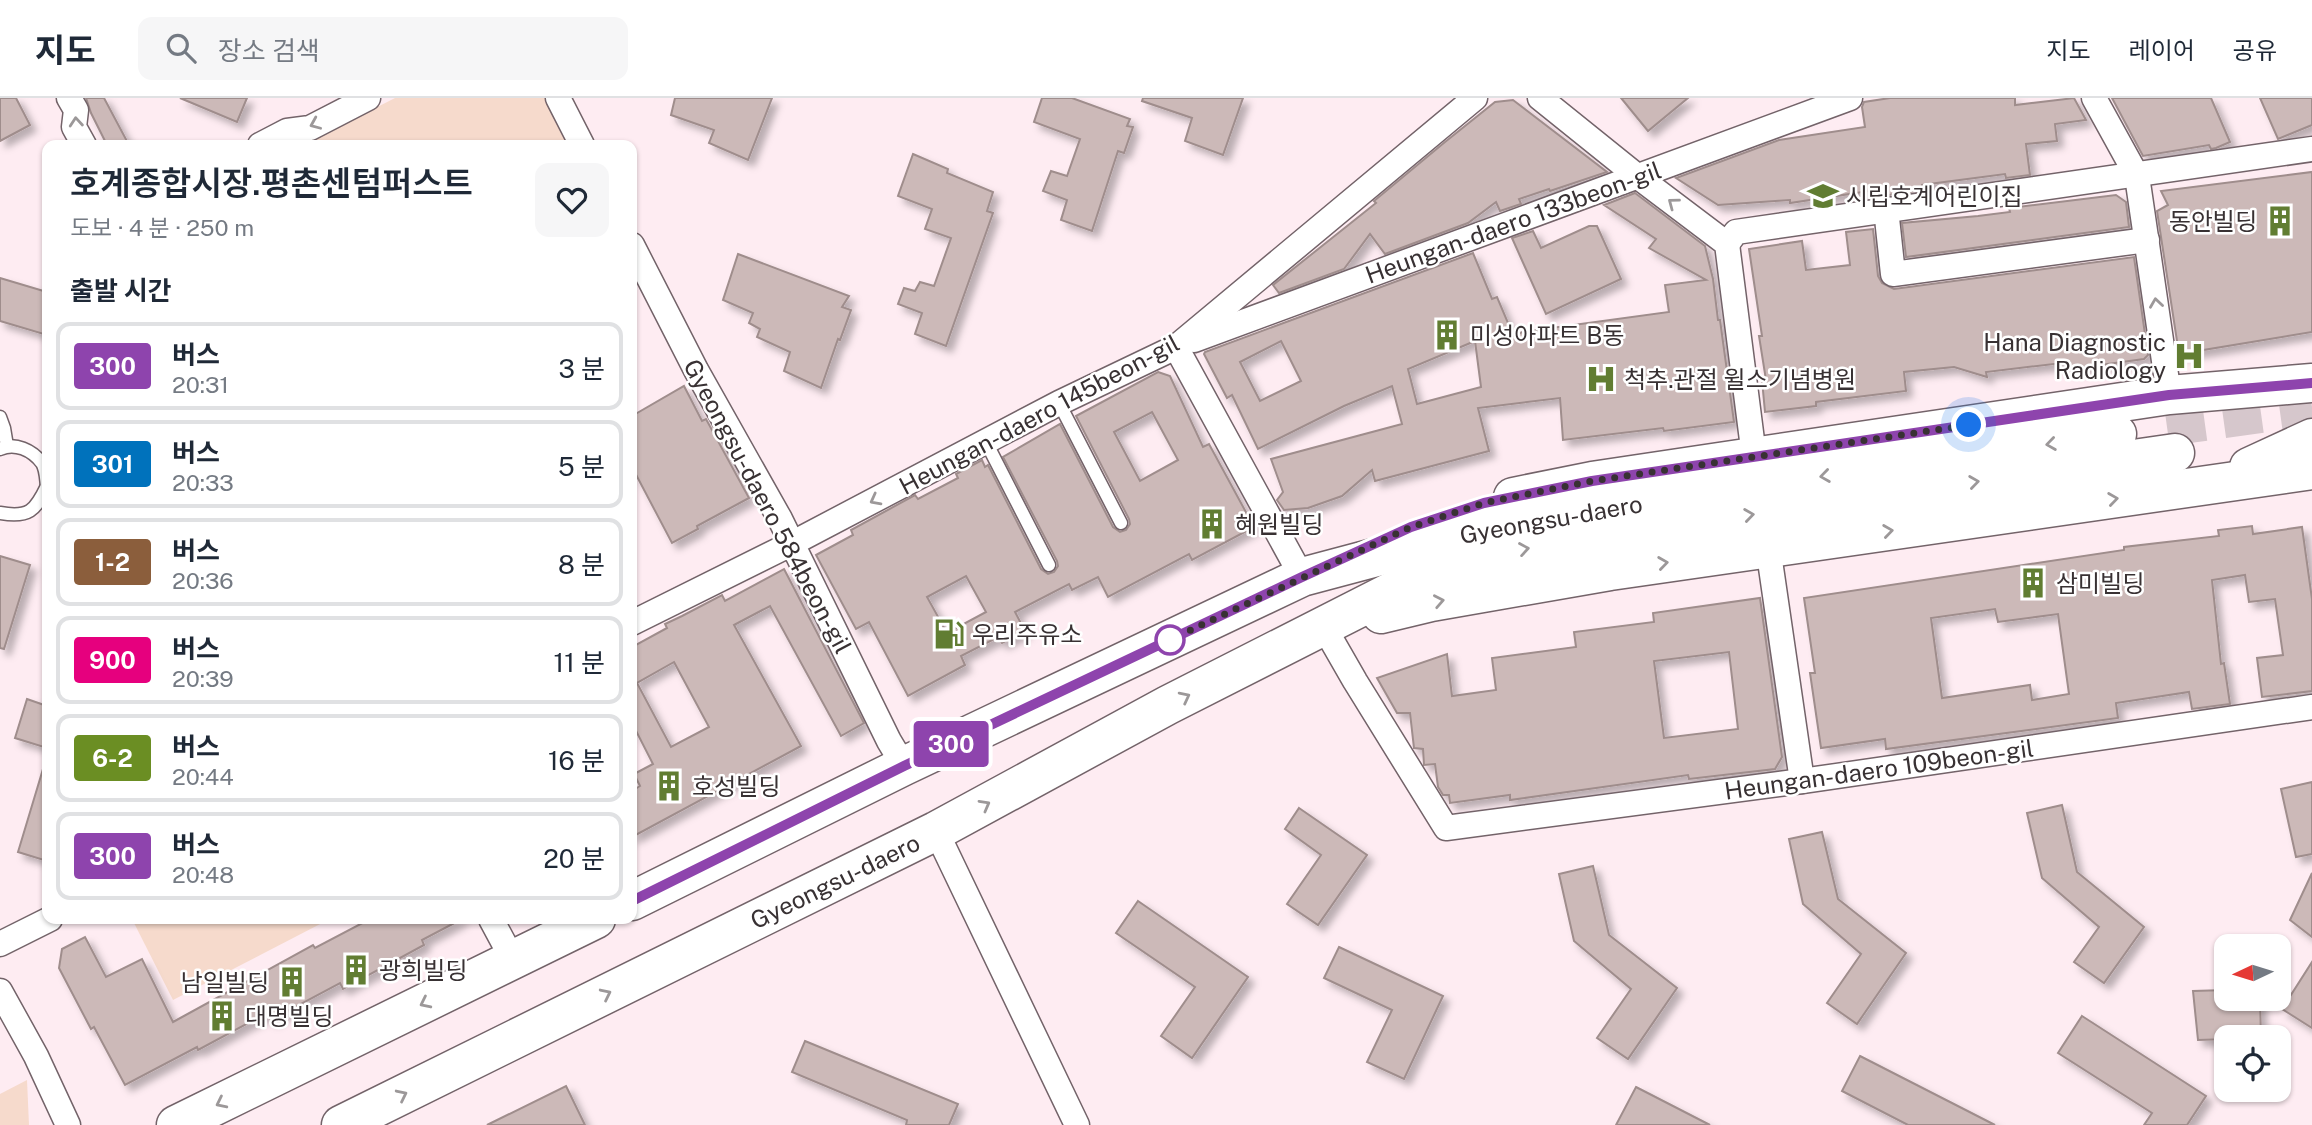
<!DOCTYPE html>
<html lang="ko">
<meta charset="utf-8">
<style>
:root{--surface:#fff;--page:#f6f6f7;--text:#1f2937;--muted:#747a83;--line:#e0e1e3}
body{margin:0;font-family:"Public Sans","Noto Sans KR",sans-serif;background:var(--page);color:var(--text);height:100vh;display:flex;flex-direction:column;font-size:26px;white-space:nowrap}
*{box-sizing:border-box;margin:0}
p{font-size:23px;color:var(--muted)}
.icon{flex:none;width:38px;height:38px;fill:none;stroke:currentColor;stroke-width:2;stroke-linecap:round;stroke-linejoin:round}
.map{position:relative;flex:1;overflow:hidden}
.details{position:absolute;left:42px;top:42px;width:595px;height:784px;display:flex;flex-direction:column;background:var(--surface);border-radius:14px;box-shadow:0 2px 5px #0004}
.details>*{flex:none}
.badge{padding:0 14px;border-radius:5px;font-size:24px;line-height:46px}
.needle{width:46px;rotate:266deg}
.tools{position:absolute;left:2214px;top:836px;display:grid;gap:14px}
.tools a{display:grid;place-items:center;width:77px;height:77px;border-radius:14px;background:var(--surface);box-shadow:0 2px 5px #0004;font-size:35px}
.you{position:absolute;width:35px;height:35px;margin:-18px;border:5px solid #fff;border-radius:50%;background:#1a73e8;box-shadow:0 0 0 10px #1a73e833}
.map>.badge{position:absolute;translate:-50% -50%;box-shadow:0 0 0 4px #fff}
h2{padding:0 28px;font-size:26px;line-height:63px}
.round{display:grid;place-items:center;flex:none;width:74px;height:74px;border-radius:14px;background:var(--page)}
.summary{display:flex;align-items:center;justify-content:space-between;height:119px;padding:0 28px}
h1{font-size:33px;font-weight:600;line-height:52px}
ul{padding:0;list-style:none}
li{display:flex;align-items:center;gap:21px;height:88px;margin:0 14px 10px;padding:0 14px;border:4px solid var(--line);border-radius:14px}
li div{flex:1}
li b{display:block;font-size:26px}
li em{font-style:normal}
li .badge{min-width:77px;font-weight:700;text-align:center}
header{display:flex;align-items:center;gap:42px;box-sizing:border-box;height:98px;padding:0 35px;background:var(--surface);border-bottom:2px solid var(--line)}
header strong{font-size:33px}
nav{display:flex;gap:38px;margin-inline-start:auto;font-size:24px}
.search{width:490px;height:63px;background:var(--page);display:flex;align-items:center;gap:18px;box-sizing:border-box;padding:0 24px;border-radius:14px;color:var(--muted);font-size:26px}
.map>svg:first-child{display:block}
.green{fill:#f6dacc}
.building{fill:#ccb9b8;stroke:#9f8d8c;stroke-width:2;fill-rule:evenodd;filter:url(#shadow)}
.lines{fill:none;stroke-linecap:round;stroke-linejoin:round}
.primary-tunnel{stroke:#d6c7cc;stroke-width:38;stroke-dasharray:38 19;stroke-linecap:butt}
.lane-casing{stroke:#736369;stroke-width:15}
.street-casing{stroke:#736369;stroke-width:27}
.primary-casing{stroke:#736369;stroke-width:41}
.lane{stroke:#fff;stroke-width:12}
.street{stroke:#fff;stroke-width:24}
.primary{stroke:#fff;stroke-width:38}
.oneway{stroke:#9c9899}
.line-casing{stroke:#fff;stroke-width:16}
.line{stroke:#8e44ad;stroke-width:10}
.walk{stroke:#383133;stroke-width:7;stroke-dasharray:0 12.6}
.stop-dot{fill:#fff;stroke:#8e44ad;stroke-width:3.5}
.labels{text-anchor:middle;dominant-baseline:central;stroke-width:5;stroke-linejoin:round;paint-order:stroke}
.poi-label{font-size:24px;fill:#383133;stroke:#fff;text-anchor:start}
.street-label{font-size:24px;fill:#383133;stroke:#fff}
</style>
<header>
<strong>지도</strong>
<div class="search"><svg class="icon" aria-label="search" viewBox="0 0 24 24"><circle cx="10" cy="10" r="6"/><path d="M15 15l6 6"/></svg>장소 검색</div>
<nav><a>지도</a><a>레이어</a><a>공유</a></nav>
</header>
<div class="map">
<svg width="2312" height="1027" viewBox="0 0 2312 1027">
<defs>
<filter id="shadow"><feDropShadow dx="6" dy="6" stdDeviation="3.5" flood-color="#0004"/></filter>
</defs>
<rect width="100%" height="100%" fill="#feecf2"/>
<g class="green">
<polygon points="395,0 558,0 582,47 303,47"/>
<polygon points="132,821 322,821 324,824 173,902"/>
<polygon points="27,982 29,1027 0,1027 0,996"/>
</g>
<g class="building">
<polygon points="0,0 16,0 30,27 0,43"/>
<polygon points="86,0 104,0 129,47 107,47 91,15"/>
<polygon points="180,0 247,0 237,24"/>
<polygon points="675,0 772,0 748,62 709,45 714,32 671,17"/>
<polygon points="1042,0 1072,0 1130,21 1127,28 1133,29 1124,55 1118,53 1092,133 1061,122 1067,102 1043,93 1051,73 1067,78 1080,41 1034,24"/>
<polygon points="1143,0 1243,0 1223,57 1185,43 1192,20 1142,3"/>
<polygon points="1621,0 1688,0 1648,33"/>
<polygon points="1890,0 2015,0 2015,7 2074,0 2086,22 2055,26 2057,43 2026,46 2030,77 2006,80 2005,76 1922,87 1922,92 1889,97 1884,96 1883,91 1790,105 1790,102 1718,107 1676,80 1779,42 1865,29 1862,9 1864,4"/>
<polygon points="2112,0 2211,0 2230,44 2216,50 2211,51 2209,47 2143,58"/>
<polygon points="2260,0 2312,0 2312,27 2278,41"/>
<polygon points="1513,2 1607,74 1550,93 1549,91 1519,101 1521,106 1500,113 1496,104 1468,125 1385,156 1370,136 1344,171 1279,195 1273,187 1376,105 1374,103 1445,44 1495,4"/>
<polygon points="913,56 948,71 947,75 993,94 987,113 993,115 946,248 915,236 922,215 898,206 904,190 915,193 920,184 934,188 951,140 925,131 932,111 898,98"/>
<polygon points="2312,74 2312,234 2179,256 2157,113 2168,107 2161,93"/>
<path d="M1635,95L1705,148L1713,181L1718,222H1720L1734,324L1664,333L1663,330L1563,342L1560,300L1478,310L1489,353L1375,383L1372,372L1342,398L1308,410L1284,412L1277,402L1283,394L1271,361L1402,326L1392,288L1344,308L1258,351L1232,297L1227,300L1204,256L1205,254L1473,155L1492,201L1497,199L1511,232L1499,238L1513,236L1514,238L1522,234L1669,214L1665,187L1706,182L1649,150L1656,141L1604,107ZM1281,243L1301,283L1260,303L1240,264ZM1475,243L1481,289L1417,306L1408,271Z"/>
<polygon points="2116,97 2126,104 2129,129 1906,159 1902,125 1978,118 2010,114 2009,110"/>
<polygon points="1589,128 1597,128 1621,181 1546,216 1512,140 1533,133 1541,150"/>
<polygon points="1873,131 1878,178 1882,185 1894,191 2134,159 2148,257 2144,261 2071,271 2070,264 1986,274 1987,279 1954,269 1904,274 1906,293 1816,304 1816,308 1765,314 1762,282 1766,282 1759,238 1762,238 1749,151 1802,143 1806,172 1850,167 1846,134"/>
<polygon points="738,156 849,198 842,209 851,212 840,242 838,241 821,290 784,273 790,254 757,239 760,231 749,225 753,215 723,202"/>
<polygon points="0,180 47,194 47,237 0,223"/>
<path d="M1158,274L1170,278L1203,349L1209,346L1254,429L1192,462L1189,456L1108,499L1098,479L1072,492L1069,486L1015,514L1025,533L1002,545L998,539L961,558L965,567L908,598L869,524L856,531L816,457L853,437L851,432L915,397L918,401L958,380L956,376L982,362L985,369L988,367L1041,471L1048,476L1054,474L1058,468L1057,463L1003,359L1060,326L1113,429L1120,434L1126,432L1130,426L1129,421L1076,318ZM1152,314L1178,362L1140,383L1114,334ZM966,478L986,514L947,535L927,499Z"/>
<polygon points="684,288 702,323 706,321 749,400 697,428 698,431 672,445 632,369 632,318"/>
<path d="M2252,428L2253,436L2302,429L2312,501V593L2262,599L2257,560L2283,557L2275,501L2249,504L2245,477L2212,482L2221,566L2224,565L2230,606L2192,611L2189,594L2116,605L2118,620L1886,651L1885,641L1821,650L1810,575H1815L1804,500L2124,452V449L2219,438L2218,432ZM1995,511L1998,524L2058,516L2069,596L2032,602L2030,587L1942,600L1931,520Z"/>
<polygon points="0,458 30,467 4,551 0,550"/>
<path d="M784,471L864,625L841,638L770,508L734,527L801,648L632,739V693L640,688L634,676L653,666L632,625V549L667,530L665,526L682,518L722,497L725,503ZM674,564L709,629L671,649L637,585Z"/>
<path d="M1760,500L1782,659L1775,671L1689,681L1688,677L1510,702V697L1450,705L1449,697H1443L1438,689L1435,666L1424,667L1423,651L1414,650L1410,615H1397L1377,580L1447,556L1452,598L1496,592L1492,560L1576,549L1574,534L1654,524L1653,515ZM1729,554L1738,631L1664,640L1654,563Z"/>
<polygon points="27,601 47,608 47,650 15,640"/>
<polygon points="43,671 47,672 47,763 18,754"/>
<polygon points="2312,684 2312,756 2296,759 2281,691"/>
<polygon points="2062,707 2077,774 2144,829 2104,885 2074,864 2099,829 2042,780 2027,715"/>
<polygon points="1299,710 1367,757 1318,827 1287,806 1321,757 1285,731"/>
<polygon points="1822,734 1838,801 1906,855 1857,926 1827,905 1861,856 1803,806 1789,741"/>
<polygon points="1593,768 1609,837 1677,890 1628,961 1597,940 1631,891 1574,843 1559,776"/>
<polygon points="2312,775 2312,839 2290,822"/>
<polygon points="1138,803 1248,879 1192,960 1161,938 1195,889 1116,835"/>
<polygon points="370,821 462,821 422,842 424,847 343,891 340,885 271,922 267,915 198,952 197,949 125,987 94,929 91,931 59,870 62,851 85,839 106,879 142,861 173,924 313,847 315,850"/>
<polygon points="1339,849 1443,898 1404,981 1367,964 1392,912 1324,880"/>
<polygon points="2312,864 2312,930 2282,911"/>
<polygon points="2226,892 2226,901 2260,901 2261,940 2198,942 2193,893"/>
<polygon points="2082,918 2206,998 2187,1027 2144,1027 2152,1015 2058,955"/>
<polygon points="805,943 958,1006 949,1027 906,1027 907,1022 792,974"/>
<polygon points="1860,958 1995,1027 1908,1027 1842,993"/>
<polygon points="566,988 585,1027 487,1027"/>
<polygon points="1636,989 1710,1027 1616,1027"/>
</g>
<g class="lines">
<polyline class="primary-tunnel" points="2167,329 2312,309"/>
<g class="lane-casing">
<g id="lane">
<polyline points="1059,305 1121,425"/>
<polyline points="0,319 4,330 7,348"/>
<polyline points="986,344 1049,467"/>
<path d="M0,351C15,344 32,352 42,365C46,371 46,381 47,388"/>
<path d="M0,415C29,420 35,413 47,388"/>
</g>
</g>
<g class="street-casing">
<g id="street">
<polyline points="69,0 76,12 74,29 84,47"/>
<polyline points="558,0 582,47"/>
<polyline points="1540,0 1637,78 1727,146 1754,358"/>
<polyline points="2094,0 2137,78 2169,297"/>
<polyline points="260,47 287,33 310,30 368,0"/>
<polyline points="1886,111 1893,176 2147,142"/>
<polyline points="1727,146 1736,134 2312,51"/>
<polyline points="632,147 696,272 780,421 889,643 904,668"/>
<polyline points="1194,242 1850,0"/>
<polyline points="1176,249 1302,479"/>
<polyline points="1768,449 1802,683"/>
<polyline points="632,525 791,446 1059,305 1176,249 1475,0"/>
<polyline points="1324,529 1355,583 1446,730 1802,683 2312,609"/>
<polyline points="936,733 1077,1027"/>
<polyline points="491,821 513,862"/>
<polyline points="0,846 50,821"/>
<polyline points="0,893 36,958 68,1027"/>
</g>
</g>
<g class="primary-casing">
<g id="primary">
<polyline points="2249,369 2312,340"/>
<polyline points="1513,399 1592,383 2169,297 2312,285"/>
<polyline points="1381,516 1431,504 1610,473 2312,372"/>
<polyline points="632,803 904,668 1302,479 1486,430 1595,410 2117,336"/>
<polyline points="176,1027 596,821"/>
<polyline points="341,1027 936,733 1168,607 1422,478 1511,454 1610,437 2175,355"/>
</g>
</g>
<use href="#lane" class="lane"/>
<use href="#street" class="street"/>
<use href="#primary" class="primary"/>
</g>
<defs><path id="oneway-chevron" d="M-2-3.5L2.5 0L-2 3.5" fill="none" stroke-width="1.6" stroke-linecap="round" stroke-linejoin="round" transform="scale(1.75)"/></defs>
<g class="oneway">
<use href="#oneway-chevron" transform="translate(76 24) rotate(-95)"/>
<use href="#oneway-chevron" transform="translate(315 26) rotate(157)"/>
<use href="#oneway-chevron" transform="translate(1673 105) rotate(-143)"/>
<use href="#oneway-chevron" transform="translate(2156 205) rotate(-98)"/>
<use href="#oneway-chevron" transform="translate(2051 346) rotate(172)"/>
<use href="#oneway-chevron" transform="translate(1825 378) rotate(172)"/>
<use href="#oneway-chevron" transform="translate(1974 384) rotate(-8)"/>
<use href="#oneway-chevron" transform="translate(2113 401) rotate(-8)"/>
<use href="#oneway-chevron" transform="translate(875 402) rotate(152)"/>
<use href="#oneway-chevron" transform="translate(1749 417) rotate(-8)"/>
<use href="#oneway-chevron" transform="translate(1888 433) rotate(-8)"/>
<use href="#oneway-chevron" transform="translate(1524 451) rotate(-10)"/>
<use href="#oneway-chevron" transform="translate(1663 465) rotate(-8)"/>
<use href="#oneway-chevron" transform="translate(1439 503) rotate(-11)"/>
<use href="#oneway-chevron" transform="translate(1185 599) rotate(-27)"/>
<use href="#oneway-chevron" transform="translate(985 707) rotate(-29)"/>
<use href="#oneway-chevron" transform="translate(606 896) rotate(-26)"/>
<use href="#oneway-chevron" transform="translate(425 905) rotate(154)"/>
<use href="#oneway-chevron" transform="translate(402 997) rotate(-26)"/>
<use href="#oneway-chevron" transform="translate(221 1005) rotate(154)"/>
</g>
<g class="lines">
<g class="line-casing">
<polyline id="line" points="632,803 904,668 1302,479 1411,429 1484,405 1592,383 2169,297 2312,285"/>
</g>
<use href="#line" class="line"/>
<polyline class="walk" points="1170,542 1163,545 1411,429 1484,405 1592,383 1969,327"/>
</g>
<defs>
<g id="school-bare" transform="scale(2.415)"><path d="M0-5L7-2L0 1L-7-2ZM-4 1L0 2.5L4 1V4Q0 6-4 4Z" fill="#617d32" stroke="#fff" stroke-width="2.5" paint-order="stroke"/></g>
<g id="building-bare" transform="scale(2.415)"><path d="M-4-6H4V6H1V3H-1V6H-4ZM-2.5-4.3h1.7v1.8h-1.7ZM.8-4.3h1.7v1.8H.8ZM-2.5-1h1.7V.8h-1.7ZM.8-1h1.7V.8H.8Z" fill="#617d32" stroke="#fff" stroke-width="2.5" paint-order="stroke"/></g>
<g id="hospital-bare" transform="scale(2.415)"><path d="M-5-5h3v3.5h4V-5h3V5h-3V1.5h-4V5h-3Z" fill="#617d32" stroke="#fff" stroke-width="2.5" paint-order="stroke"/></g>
<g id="fuel-bare" transform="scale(2.415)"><path d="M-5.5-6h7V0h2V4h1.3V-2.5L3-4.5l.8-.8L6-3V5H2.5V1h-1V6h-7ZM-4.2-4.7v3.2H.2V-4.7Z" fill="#617d32" stroke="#fff" stroke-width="2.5" paint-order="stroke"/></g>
</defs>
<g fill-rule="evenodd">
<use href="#school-bare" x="1823" y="98"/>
<use href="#building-bare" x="2280" y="123"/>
<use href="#building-bare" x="1447" y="237"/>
<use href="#hospital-bare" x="2189" y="258"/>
<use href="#hospital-bare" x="1601" y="281"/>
<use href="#building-bare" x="1212" y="426"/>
<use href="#building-bare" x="2033" y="485"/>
<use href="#fuel-bare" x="949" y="536"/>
<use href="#building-bare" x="669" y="688"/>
<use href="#building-bare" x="356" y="872"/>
<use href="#building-bare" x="292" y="884"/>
<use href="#building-bare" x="222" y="918"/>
</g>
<circle class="stop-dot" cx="1170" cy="542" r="14"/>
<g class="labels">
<g class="poi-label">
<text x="1846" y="98">시립호계어린이집</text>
<text x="2257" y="123" text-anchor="end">동안빌딩</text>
<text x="1470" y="237">미성아파트 B동</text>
<text x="2166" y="244" text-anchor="end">Hana Diagnostic<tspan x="2166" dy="28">Radiology</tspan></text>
<text x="1624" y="281">척추.관절 윌스기념병원</text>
<text x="1235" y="426">혜원빌딩</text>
<text x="2056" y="485">삼미빌딩</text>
<text x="972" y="536">우리주유소</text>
<text x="692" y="688">호성빌딩</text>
<text x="379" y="872">광희빌딩</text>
<text x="269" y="884" text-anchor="end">남일빌딩</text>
<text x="245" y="918">대명빌딩</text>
</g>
<g class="street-label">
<text transform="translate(1513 124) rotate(-20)">Heungan-daero 133beon-gil</text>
<text transform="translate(1039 316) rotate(-28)">Heungan-daero 145beon-gil</text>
<text transform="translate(768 408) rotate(62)">Gyeongsu-daero 584beon-gil</text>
<text transform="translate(1551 421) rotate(-10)">Gyeongsu-daero</text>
<text transform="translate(1879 671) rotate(-8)">Heungan-daero 109beon-gil</text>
<text transform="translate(835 783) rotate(-26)">Gyeongsu-daero</text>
</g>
</g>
</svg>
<div class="tools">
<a><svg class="needle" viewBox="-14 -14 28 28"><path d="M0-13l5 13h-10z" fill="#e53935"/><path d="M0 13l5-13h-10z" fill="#747a83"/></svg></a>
<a><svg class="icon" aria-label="locate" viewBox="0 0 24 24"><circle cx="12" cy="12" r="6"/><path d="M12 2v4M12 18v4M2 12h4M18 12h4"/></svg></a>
</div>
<div class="you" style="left:1969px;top:327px"></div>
<b class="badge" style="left:951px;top:646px;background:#8e44ad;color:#fff">300</b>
<section class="details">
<div class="summary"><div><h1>호계종합시장.평촌센텀퍼스트</h1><p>도보 · 4 분 · 250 m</p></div><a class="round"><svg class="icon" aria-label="heart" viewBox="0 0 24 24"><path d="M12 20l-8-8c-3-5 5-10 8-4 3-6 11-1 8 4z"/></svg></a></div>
<h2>출발 시간</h2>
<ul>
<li><span class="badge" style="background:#8e44ad;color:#fff">300</span><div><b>버스</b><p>20:31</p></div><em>3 분</em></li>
<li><span class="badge" style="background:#0072bc;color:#fff">301</span><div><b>버스</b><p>20:33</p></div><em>5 분</em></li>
<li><span class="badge" style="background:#8b5e3c;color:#fff">1-2</span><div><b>버스</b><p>20:36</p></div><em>8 분</em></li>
<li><span class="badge" style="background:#e6007e;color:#fff">900</span><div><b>버스</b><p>20:39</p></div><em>11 분</em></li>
<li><span class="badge" style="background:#6b8e23;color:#fff">6-2</span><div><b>버스</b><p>20:44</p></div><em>16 분</em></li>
<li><span class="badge" style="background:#8e44ad;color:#fff">300</span><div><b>버스</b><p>20:48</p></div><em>20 분</em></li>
</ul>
</section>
</div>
